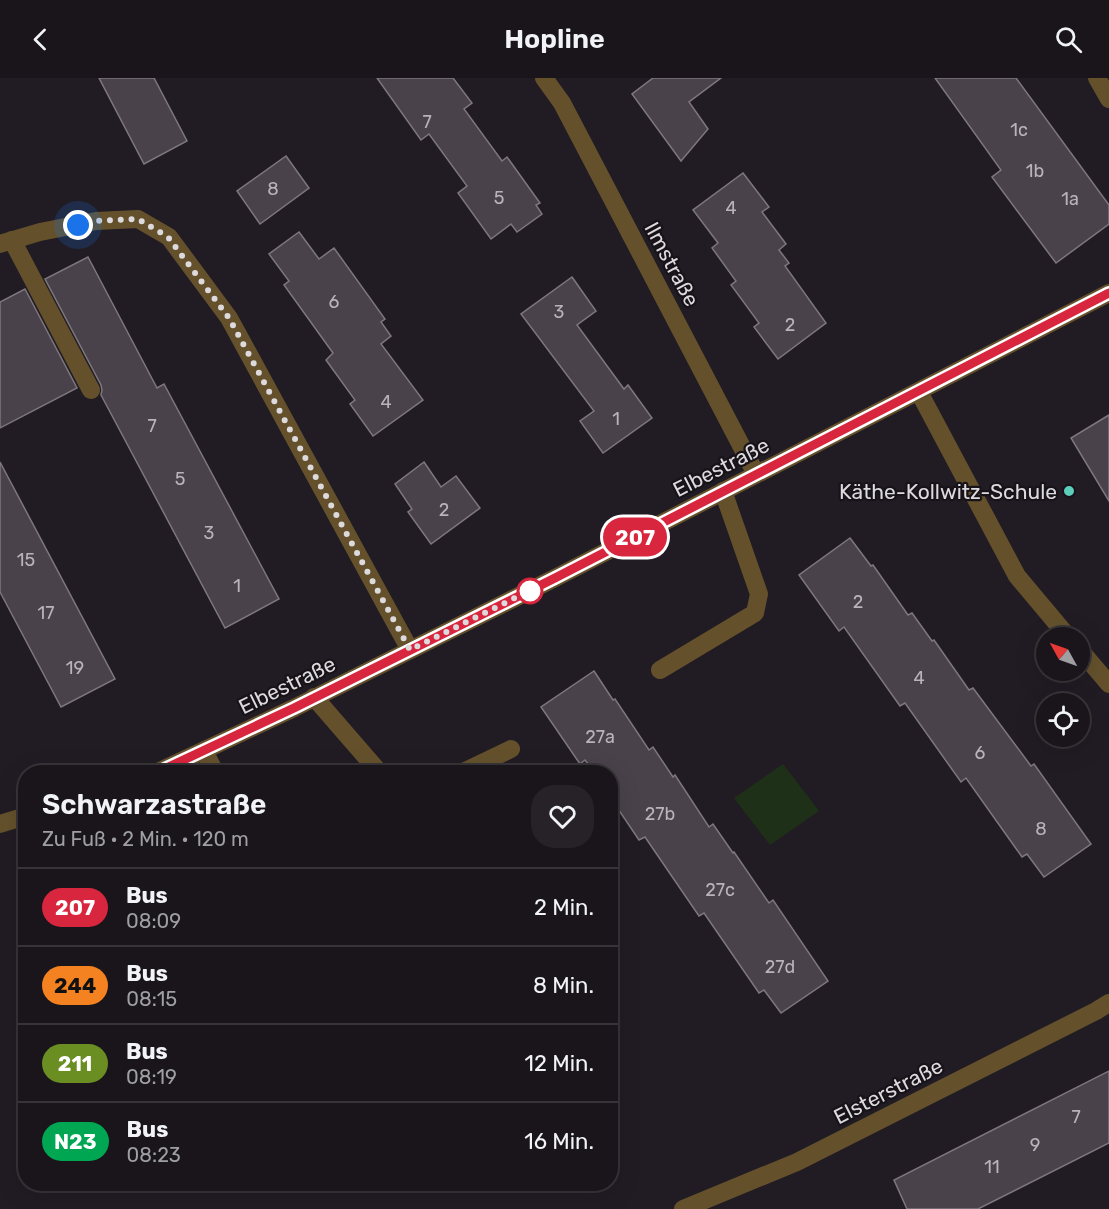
<!DOCTYPE html>
<html lang="de">
<meta charset="utf-8">
<style>
:root{--surface:#19151a;--page:#262227;--text:#f1f3f6;--muted:#9f9fa2;--line:#373439}
body{margin:0;font-family:Rubik,sans-serif;background:var(--page);color:var(--text);height:100vh;display:flex;flex-direction:column;font-size:22px;white-space:nowrap}
*{box-sizing:border-box;margin:0}
p{font-size:20px;color:var(--muted)}
.icon{flex:none;width:33px;height:33px;fill:none;stroke:currentColor;stroke-width:2;stroke-linecap:round;stroke-linejoin:round}
.map{position:relative;flex:1;overflow:hidden}
.details{position:absolute;left:18px;top:687px;width:600px;height:426px;display:flex;flex-direction:column;background:var(--surface);border-radius:24px;box-shadow:0 6px 24px #0002,0 0 0 2px var(--line)}
.details>*{flex:none}
.badge{padding:0 12px;border-radius:20px;font-size:21px;line-height:39px}
.needle{width:39px;rotate:310deg}
.fabs{position:absolute;left:1036px;top:549px;display:grid;gap:12px}
.fabs a{display:grid;place-items:center;width:54px;height:54px;border-radius:50%;background:var(--surface);box-shadow:0 6px 24px #0002,0 0 0 2px var(--line);font-size:30px}
.you{position:absolute;width:30px;height:30px;margin:-15px;border:4px solid #fff;border-radius:50%;background:#1a73e8;box-shadow:0 0 0 9px #1a73e833}
.map>.badge{position:absolute;translate:-50% -50%;box-shadow:0 0 0 3px #fff}
.round{display:grid;place-items:center;flex:none;width:63px;height:63px;border-radius:24px;background:var(--page)}
.headline{display:flex;align-items:center;justify-content:space-between;height:102px;padding:0 24px}
h1{font-size:28px;font-weight:600;line-height:45px}
ul{padding:0;list-style:none}
li{display:flex;align-items:center;gap:18px;height:78px;padding:0 24px;border-top:2px solid var(--line)}
li div{flex:1}
li b{display:block;font-size:22px}
li em{font-style:normal}
li .badge{min-width:66px;font-weight:700;text-align:center}
header{display:flex;justify-content:space-between;align-items:center;height:78px;padding:0 24px;background:var(--surface);font-size:27px;font-weight:600}
.map>svg:first-child{display:block}
.green{fill:#1f3018}
.building{fill:#49424a;stroke:#7f777f;stroke-width:1.5}
.lines{fill:none;stroke-linecap:round;stroke-linejoin:round}
.lane{stroke:#64512c;stroke-width:18}
.street{stroke:#64512c;stroke-width:18}
.line-casing{stroke:#fff;stroke-width:14}
.line{stroke:#d7263d;stroke-width:9}
.walk{stroke:#dddade;stroke-width:6;stroke-dasharray:0 10.8}
.poi-dot{fill:#5cceba;stroke:#171319;stroke-width:2}
.stop-dot{fill:#fff;stroke:#d7263d;stroke-width:3}
.labels{text-anchor:middle;dominant-baseline:central;stroke-width:4.5;stroke-linejoin:round;paint-order:stroke}
.number-label{font-size:18px;fill:#b8b4b9}
.street-label{font-size:21px;fill:#dddade;stroke:#171319}
.poi-label{font-size:21px;fill:#dddade;stroke:#171319;text-anchor:end}
</style>
<header><svg class="icon" aria-label="back" viewBox="0 0 24 24"><path d="M15 5l-7 7 7 7"/></svg>Hopline<svg class="icon" aria-label="search" viewBox="0 0 24 24"><circle cx="10" cy="10" r="6"/><path d="M15 15l6 6"/></svg></header>
<div class="map">
<svg width="1109" height="1131" viewBox="0 0 1109 1131">
<rect width="100%" height="100%" fill="#211c23"/>
<polygon class="green" points="783,686 819,733 770,767 734,720"/>
<g class="building">
<polygon points="99,0 154,0 187,63 144,86"/>
<polygon points="377,0 453,0 472,25 464,31 502,83 507,79 540,125 536,127 542,136 517,154 511,146 491,161 458,115 467,108 429,56 421,62"/>
<polygon points="653,0 721,0 689,24 708,51 681,83 632,16"/>
<polygon points="935,0 1016,0 1109,127 1109,146 1056,185 992,99 1001,92"/>
<polygon points="286,78 309,110 260,146 237,113"/>
<polygon points="743,95 769,129 762,134 786,166 779,172 789,185 785,188 826,245 778,281 754,249 759,245 731,207 736,203 712,170 718,165 693,132"/>
<polygon points="299,154 319,181 334,170 385,241 381,244 391,258 381,266 423,322 373,358 350,326 355,322 326,282 333,275 284,207 289,203 269,176"/>
<polygon points="88,179 157,310 164,306 279,521 225,550 101,317 102,312 101,307 45,201"/>
<polygon points="572,199 596,233 577,247 624,311 628,307 652,340 603,375 580,343 594,333 521,236"/>
<polygon points="25,211 77,310 0,350 0,224"/>
<polygon points="1109,337 1109,423 1071,360"/>
<polygon points="0,384 115,601 61,629 0,514"/>
<polygon points="424,384 441,409 456,398 480,430 431,466 408,434 412,431 395,406"/>
<polygon points="850,460 871,488 873,487 908,537 912,535 932,563 934,562 969,612 973,610 1031,688 1034,686 1091,766 1044,799 1027,776 1022,779 966,700 961,704 905,625 900,628 844,549 839,553 799,497"/>
<polygon points="594,593 613,622 615,621 649,672 653,669 673,699 675,697 709,749 713,746 733,775 734,774 769,825 773,822 828,903 781,935 764,912 759,915 704,835 699,838 645,759 639,762 610,719 610,694 594,694 585,682 580,686 541,629"/>
<polygon points="1109,993 1109,1065 978,1131 907,1131 894,1102"/>
</g>
<g class="lines">
<g class="lane">
<polyline points="12,162 91,312"/>
<polyline points="660,592 755,535 759,516 723,413"/>
<polyline points="314,619 379,694"/>
<polyline points="204,673 215,694"/>
<polyline points="463,694 511,671"/>
</g>
<g class="street">
<polyline points="544,0 562,25 756,396"/>
<polyline points="1097,0 1109,21"/>
<polyline points="0,166 40,154 96,143 138,141 169,159 229,240 410,572"/>
<polyline points="919,314 1017,498 1069,560"/>
<polyline points="1080,572 1109,606"/>
<polyline points="158,694 294,630 555,500 1109,215"/>
<polyline points="0,746 26,738"/>
<polyline points="683,1131 797,1084 1096,933 1109,925"/>
</g>
</g>
<g class="lines">
<g class="line-casing">
<polyline id="line" points="158,694 294,630 555,500 1109,215"/>
</g>
<use href="#line" class="line"/>
<polyline class="walk" points="78,147 96,143 138,141 168,159 229,240 410,572 537,509 530,513"/>
</g>
<circle class="poi-dot" cx="1069" cy="413" r="6"/>
<circle class="stop-dot" cx="530" cy="513" r="12"/>
<g class="labels">
<g class="number-label">
<text x="427" y="44">7</text>
<text x="1019" y="52">1c</text>
<text x="1035" y="93">1b</text>
<text x="273" y="111">8</text>
<text x="499" y="120">5</text>
<text x="1070" y="121">1a</text>
<text x="731" y="130">4</text>
<text x="334" y="224">6</text>
<text x="559" y="234">3</text>
<text x="790" y="247">2</text>
<text x="386" y="324">4</text>
<text x="616" y="341">1</text>
<text x="152" y="348">7</text>
<text x="180" y="401">5</text>
<text x="444" y="432">2</text>
<text x="209" y="455">3</text>
<text x="26" y="482">15</text>
<text x="237" y="508">1</text>
<text x="858" y="524">2</text>
<text x="46" y="535">17</text>
<text x="75" y="590">19</text>
<text x="919" y="600">4</text>
<text x="600" y="659">27a</text>
<text x="980" y="675">6</text>
<text x="660" y="736">27b</text>
<text x="1041" y="751">8</text>
<text x="720" y="812">27c</text>
<text x="780" y="889">27d</text>
<text x="1076" y="1039">7</text>
<text x="1035" y="1067">9</text>
<text x="992" y="1089">11</text>
</g>
<g class="street-label">
<text transform="translate(672 186) rotate(62)">Ilmstraße</text>
<text transform="translate(721 389) rotate(-27)">Elbestraße</text>
<text transform="translate(287 607) rotate(-26)">Elbestraße</text>
<text transform="translate(888 1013) rotate(-27)">Elsterstraße</text>
</g>
<g class="poi-label">
<text x="1057" y="413">Käthe-Kollwitz-Schule</text>
</g>
</g>
</svg>
<div class="fabs">
<a><svg class="needle" viewBox="-14 -14 28 28"><path d="M0-13l5 13h-10z" fill="#e53935"/><path d="M0 13l5-13h-10z" fill="#9f9fa2"/></svg></a>
<a><svg class="icon" aria-label="locate" viewBox="0 0 24 24"><circle cx="12" cy="12" r="6"/><path d="M12 2v4M12 18v4M2 12h4M18 12h4"/></svg></a>
</div>
<div class="you" style="left:78px;top:147px"></div>
<b class="badge" style="left:635px;top:459px;background:#d7263d;color:#fff">207</b>
<section class="details">
<div class="headline"><div><h1>Schwarzastraße</h1><p>Zu Fuß · 2 Min. · 120 m</p></div><a class="round"><svg class="icon" aria-label="heart" viewBox="0 0 24 24"><path d="M12 20l-8-8c-3-5 5-10 8-4 3-6 11-1 8 4z"/></svg></a></div>
<ul>
<li><span class="badge" style="background:#d7263d;color:#fff">207</span><div><b>Bus</b><p>08:09</p></div><em>2 Min.</em></li>
<li><span class="badge" style="background:#f58220;color:#111">244</span><div><b>Bus</b><p>08:15</p></div><em>8 Min.</em></li>
<li><span class="badge" style="background:#6b8e23;color:#fff">211</span><div><b>Bus</b><p>08:19</p></div><em>12 Min.</em></li>
<li><span class="badge" style="background:#00a651;color:#fff">N23</span><div><b>Bus</b><p>08:23</p></div><em>16 Min.</em></li>
</ul>
</section>
</div>
